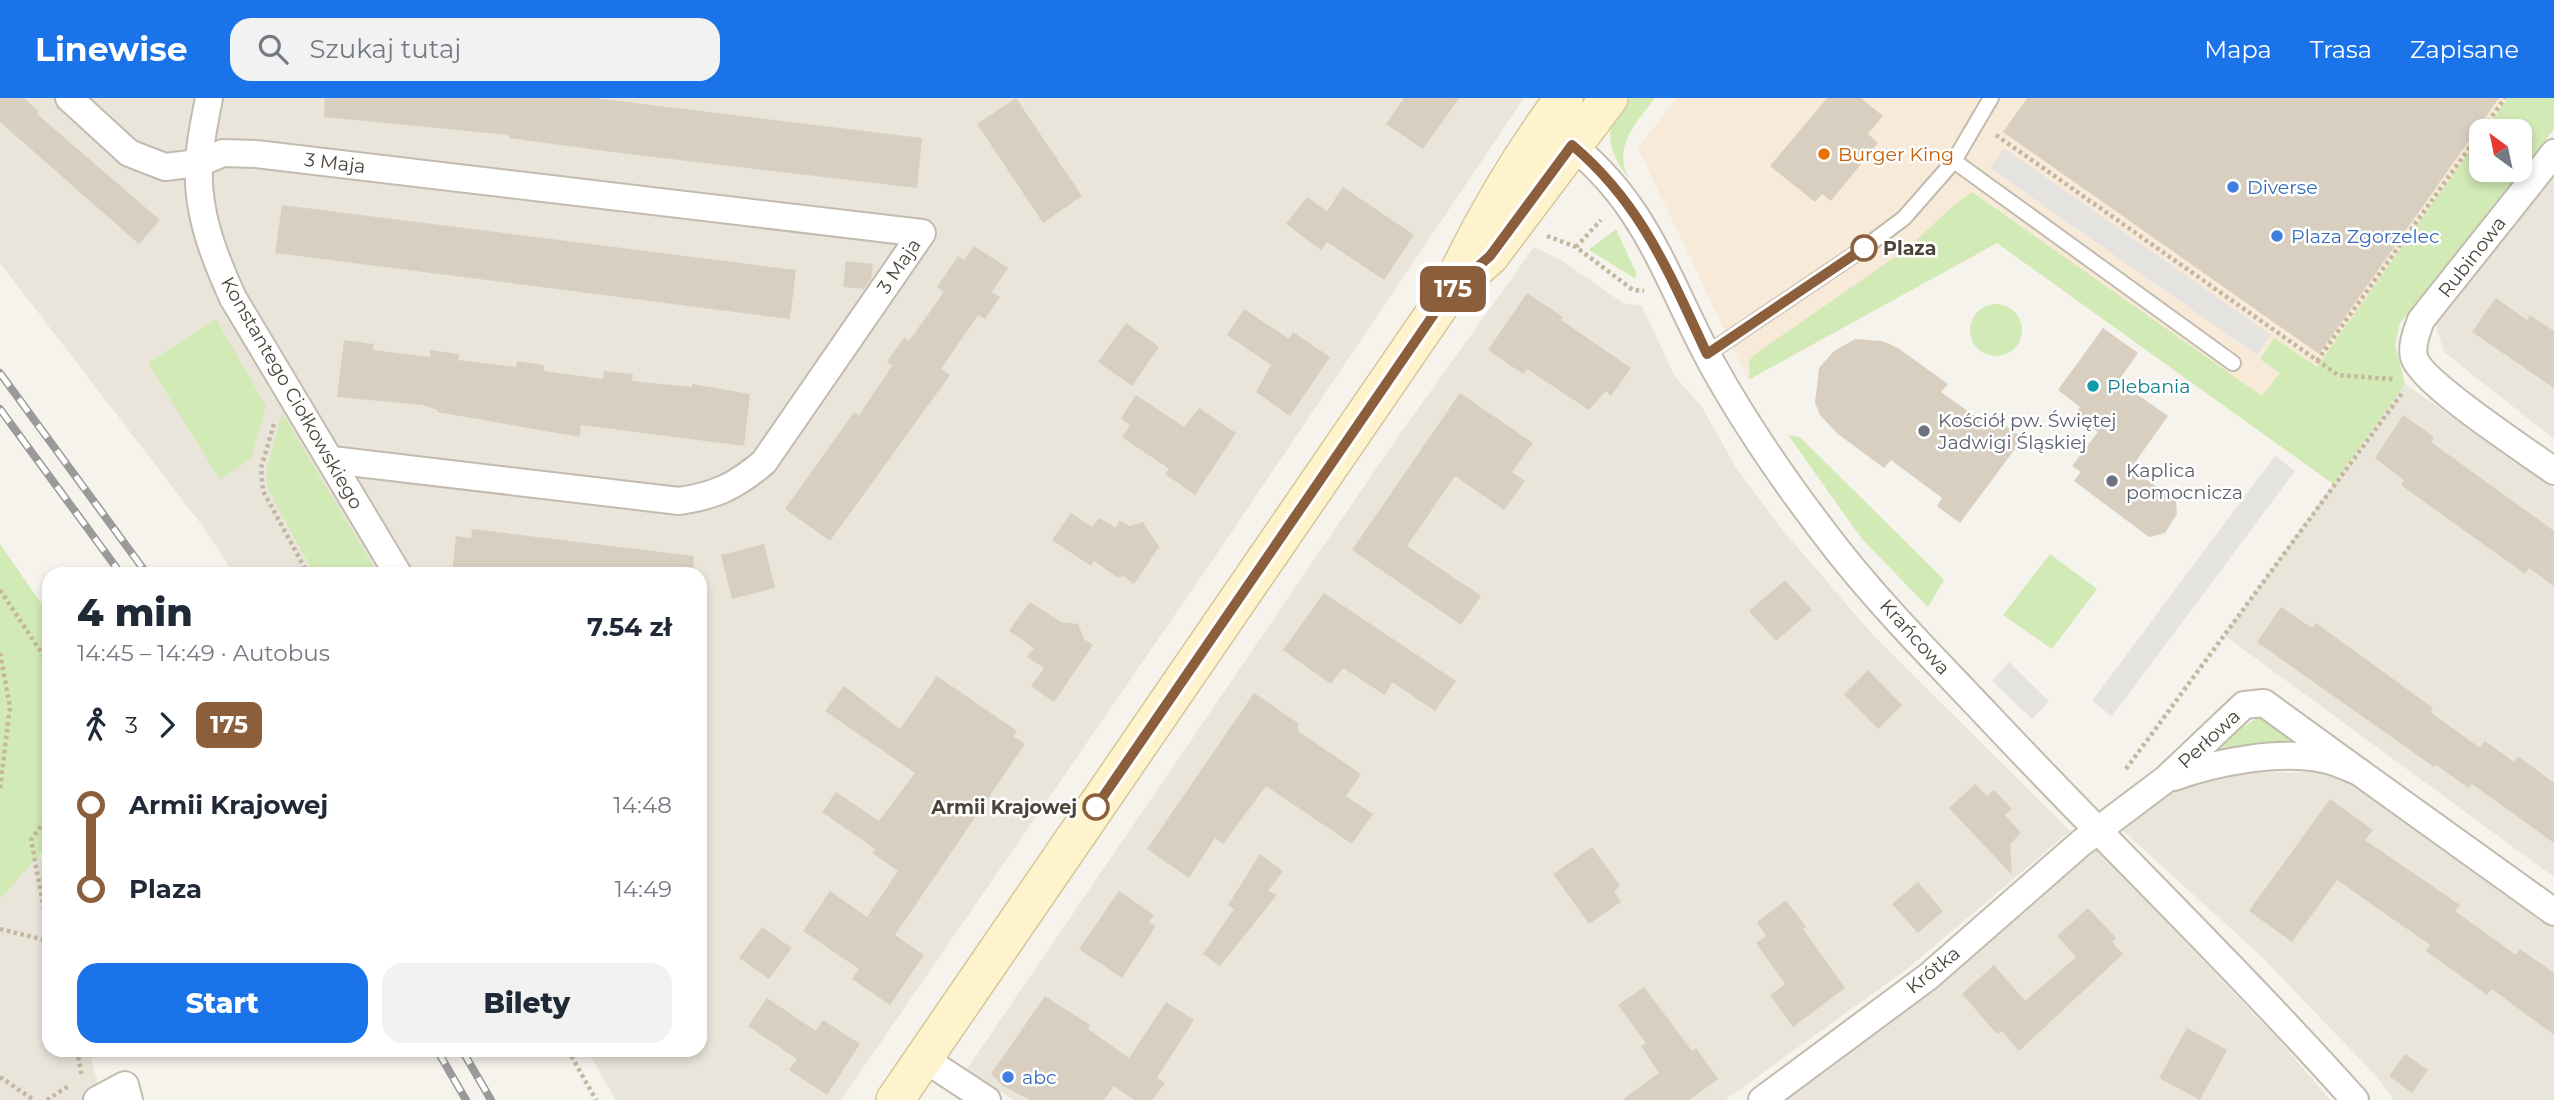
<!DOCTYPE html>
<html lang="pl">
<meta charset="utf-8">
<style>
:root{--surface:#fff;--page:#f2f2f3;--text:#1f2937;--muted:#747a83;--accent:#1a73e8}
body{margin:0;font-family:Montserrat,sans-serif;background:var(--page);color:var(--text);height:100vh;display:flex;flex-direction:column;font-size:26px;white-space:nowrap}
*{box-sizing:border-box;margin:0}
p{font-size:23px;color:var(--muted)}
.icon{flex:none;width:38px;height:38px;fill:none;stroke:currentColor;stroke-width:2;stroke-linecap:round;stroke-linejoin:round}
.map{position:relative;flex:1;overflow:hidden}
.panel{position:absolute;left:42px;top:469px;width:665px;height:490px;display:flex;flex-direction:column;background:var(--surface);border-radius:21px;box-shadow:0 4px 10px #0003}
.panel>*{flex:none}
.badge{padding:0 14px;border-radius:10px;font-size:24px;line-height:46px}
.needle{width:46px;rotate:327deg}
.buttons{position:absolute;left:2469px;top:21px;display:grid;gap:14px}
.buttons a{display:grid;place-items:center;width:63px;height:63px;border-radius:14px;background:var(--surface);box-shadow:0 4px 10px #0003;font-size:35px}
.map>.badge{position:absolute;translate:-50% -50%;box-shadow:0 0 0 4px #fff}
.legs{display:flex;align-items:center;gap:10px;height:77px;padding:0 35px;font-size:23px}
.legs p{margin-inline-start:auto}
.headline{display:flex;align-items:center;justify-content:space-between;height:119px;padding:0 35px}
h1{font-size:38px;font-weight:800;line-height:52px}
.primary-button{display:flex;gap:14px;margin-top:auto;padding:14px 35px}
.primary-button a{flex:1;height:80px;border-radius:21px;background:var(--accent);color:#fff;font-size:28px;font-weight:800;line-height:80px;text-align:center}
.primary-button a+a{background:var(--page);color:var(--text)}
ul{padding:0 35px;list-style:none}
li{display:flex;align-items:center;gap:24px;height:84px;font-size:26px}
li i{display:grid;place-items:center;width:10px;height:100%;margin:0 9px;background:currentColor}
li i::after{content:'';width:18px;height:18px;margin:-9px;border:5px solid;border-radius:50%;background:var(--surface)}
li p{margin-inline-start:auto}
li:first-child i{background:linear-gradient(#0000 50%,currentColor 0)}
li:last-child i{background:linear-gradient(currentColor 50%,#0000 0)}
header{display:flex;align-items:center;gap:42px;box-sizing:border-box;height:98px;padding:0 35px;background:var(--accent);color:#fff}
header strong{font-size:33px}
nav{display:flex;gap:38px;margin-inline-start:auto;font-size:24px}
.search{width:490px;height:63px;background:var(--page);display:flex;align-items:center;gap:18px;box-sizing:border-box;padding:0 24px;border-radius:21px;color:var(--muted);font-size:26px}
.map>svg:first-child{display:block}
.residential{fill:#eae5da}
.commercial{fill:#f7ead8;fill-rule:evenodd}
.green{fill:#d2eab5}
.parking{fill:#e5e3e0}
.building{fill:#d8cfc1}
.lines{fill:none;stroke-linecap:round;stroke-linejoin:round}
.lane-casing{stroke:#c2bbae;stroke-width:18}
.street-casing{stroke:#c2bbae;stroke-width:30}
.secondary-casing{stroke:#d6c79b;stroke-width:40}
.path{stroke:#c4b79f;stroke-width:4.5;stroke-dasharray:3.5 3.5;stroke-linecap:butt}
.lane{stroke:#fff;stroke-width:14}
.street{stroke:#fff;stroke-width:26}
.secondary{stroke:#fff3cd;stroke-width:37}
.rail-casing{stroke:#9a9a9a;stroke-width:8}
.rail{stroke:#fff;stroke-width:5;stroke-dasharray:16;stroke-linecap:butt}
.line-1-casing{stroke:#fff;stroke-width:16}
.line-1{stroke:#8b5e3c;stroke-width:10}
.food-dot{fill:#e8710a;stroke:#fff;stroke-width:2.5}
.shop-dot{fill:#3f7fe0;stroke:#fff;stroke-width:2.5}
.stop-1-dot{fill:#fff;stroke:#8b5e3c;stroke-width:3.5}
.culture-dot{fill:#0f9aa8;stroke:#fff;stroke-width:2.5}
.worship-dot{fill:#6b7280;stroke:#fff;stroke-width:2.5}
.labels{text-anchor:middle;dominant-baseline:central;stroke-width:5;stroke-linejoin:round;paint-order:stroke}
.food-label{font-size:19px;fill:#c56008;stroke:#fff;text-anchor:start}
.street-label{font-size:19px;fill:#4b4439;stroke:#fff}
.shop-label{font-size:19px;fill:#366cbe;stroke:#fff;text-anchor:start}
.stop-label{font-size:19px;font-weight:bold;fill:#4b4439;stroke:#fff;text-anchor:start}
.culture-label{font-size:19px;fill:#0d838f;stroke:#fff;text-anchor:start}
.worship-label{font-size:19px;fill:#5b616d;stroke:#fff;text-anchor:start}
</style>
<header>
<strong>Linewise</strong>
<div class="search"><svg class="icon" aria-label="search" viewBox="0 0 24 24"><circle cx="10" cy="10" r="6"/><path d="M15 15l6 6"/></svg>Szukaj tutaj</div>
<nav><a>Mapa</a><a>Trasa</a><a>Zapisane</a></nav>
</header>
<div class="map">
<svg width="2554" height="1002" viewBox="0 0 2554 1002">
<rect width="100%" height="100%" fill="#f6f3ec"/>
<g class="residential">
<polygon points="0,0 1524,0 1214,460 841,1002 616,1002 587,952 700,952 700,476 234,476 204,430 0,165"/>
<polygon points="2554,79 2554,341 2444,254 2435,226"/>
<polygon points="1534,149 1561,162 1623,205 1642,208 1674,277 1702,309 1736,370 1780,429 1873,537 2070,733 1907,871 1725,1002 1013,1002 967,971 1397,340"/>
<polygon points="2405,286 2554,390 2554,779 2224,537"/>
<polygon points="0,446 49,517 49,746 40,758 49,794 49,952 89,952 102,1002 0,1002"/>
<polygon points="2316,674 2355,685 2554,829 2554,1002 2394,1002 2376,978 2262,859 2121,731 2178,689 2241,675"/>
<polygon points="2096,751 2277,940 2330,1002 1779,1002 1912,904"/>
</g>
<path class="commercial" d="M1677,0H2554V31L2399,225L2395,247L2405,286L2333,386L1997,145L1748,282L1638,50ZM2482,33H2520V72H2482Z"/>
<g class="green">
<path d="M1617,0H1655C1637,24 1612,48 1629,80C1607,55 1606,30 1617,0Z"/>
<path d="M2508,0H2554V31L2400,225L2395,247L2405,286L2333,386L1997,145L1750,281L1749,263L1754,257L1901,155C1926,136 1946,111 1972,94L2262,298L2280,275L2260,261L2274,240L2317,269L2481,37L2482,72H2520V33H2485Z"/>
<polygon points="1616,131 1637,177 1634,180 1589,152"/>
<circle cx="1996" cy="232" r="26"/>
<polygon points="216,221 266,308 251,361 220,382 148,265"/>
<polygon points="282,315 378,476 314,476 267,389 267,370"/>
<polygon points="1788,337 1800,339 1944,482 1928,509 1862,441"/>
<polygon points="0,446 49,517 49,746 0,801"/>
<polygon points="2050,456 2097,491 2052,551 2003,517"/>
<polygon points="2268,613 2305,647 2210,650"/>
</g>
<g class="parking">
<polygon points="2004,50 2271,237 2257,257 1990,70"/>
<polygon points="2275,358 2295,373 2112,618 2092,603"/>
<polygon points="2009,564 2049,603 2032,621 1992,583"/>
</g>
<g class="building">
<polygon points="0,0 24,0 39,14 37,16 160,122 139,146 0,24"/>
<polygon points="325,0 594,0 922,40 917,90 620,55 509,40 509,37 324,19"/>
<polygon points="1016,0 1082,98 1043,125 977,26"/>
<polygon points="1404,0 1459,0 1423,51 1386,26"/>
<polygon points="1827,0 1861,0 1883,18 1868,36 1878,45 1831,103 1822,96 1815,104 1770,68"/>
<polygon points="2027,0 2499,0 2319,256 2003,34"/>
<polygon points="1343,89 1414,137 1384,182 1327,144 1321,152 1286,126 1307,99 1327,113"/>
<polygon points="282,107 796,172 790,221 275,155"/>
<polygon points="974,148 1008,170 992,194 1000,199 985,221 978,217 941,271 950,277 830,443 785,411 854,314 859,317 892,268 887,264 904,240 909,243 944,194 937,189 958,158 964,162"/>
<polygon points="846,163 873,166 871,181 864,191 843,189"/>
<polygon points="1527,195 1563,219 1561,222 1631,270 1611,298 1606,293 1589,312 1527,271 1523,276 1488,252"/>
<polygon points="2496,200 2527,222 2530,217 2554,233 2554,290 2472,234"/>
<polygon points="1244,211 1289,241 1293,234 1330,259 1290,318 1256,294 1271,267 1227,237"/>
<polygon points="1126,225 1159,249 1132,288 1098,264"/>
<polygon points="2103,230 2138,255 2118,283 2168,318 2131,370 2176,403 2177,416 2165,435 2149,439 2074,383 2081,374 2072,368 2098,334 2074,317 2080,309 2058,292"/>
<polygon points="1855,241 1882,243 1898,250 1948,286 1941,294 1993,331 1999,323 2023,340 1960,425 1937,408 1942,400 1891,362 1884,370 1838,336 1820,317 1815,305 1819,270 1834,253"/>
<polygon points="344,242 374,246 373,252 430,259 430,252 459,256 458,262 516,269 517,263 544,267 544,273 603,281 604,273 633,276 632,283 692,289 692,286 750,296 744,348 581,327 580,339 437,314 438,312 423,307 337,299"/>
<polygon points="1460,295 1533,345 1512,374 1525,383 1504,412 1455,378 1407,448 1481,498 1461,527 1352,452"/>
<polygon points="1136,297 1184,329 1199,310 1236,335 1195,397 1165,376 1169,371 1122,339 1130,327 1121,320"/>
<polygon points="2403,317 2434,339 2431,344 2554,433 2554,488 2529,470 2525,476 2401,387 2404,382 2375,360"/>
<polygon points="1071,415 1092,429 1099,420 1116,430 1119,423 1130,428 1143,424 1159,449 1134,486 1123,478 1118,480 1094,463 1091,468 1052,442"/>
<polygon points="472,431 694,458 693,476 452,476 456,438 471,440"/>
<polygon points="764,446 775,490 732,501 721,457"/>
<polygon points="1785,482 1812,512 1776,543 1749,513"/>
<polygon points="1324,495 1456,583 1435,613 1392,584 1385,597 1343,570 1331,586 1283,552"/>
<polygon points="1030,504 1061,524 1078,526 1084,541 1093,547 1054,604 1031,588 1044,570 1027,559 1034,550 1009,533"/>
<polygon points="2281,509 2312,530 2316,525 2433,610 2430,614 2480,650 2485,643 2514,664 2518,658 2554,685 2554,745 2472,686 2469,690 2436,667 2434,669 2257,544"/>
<polygon points="1868,572 1902,607 1878,631 1844,596"/>
<polygon points="937,578 1017,633 1013,638 1025,646 895,837 924,857 890,907 852,881 859,871 803,833 830,793 867,819 898,773 872,755 875,751 822,714 836,694 879,723 915,675 825,613 844,588 900,631"/>
<polygon points="1254,595 1298,625 1298,633 1361,676 1346,698 1373,716 1352,746 1266,688 1223,746 1215,740 1189,780 1147,751"/>
<polygon points="1975,686 1987,698 1994,692 2012,711 2005,717 2021,735 2010,746 2012,777 1949,710"/>
<polygon points="2330,701 2373,732 2365,742 2460,807 2455,813 2516,857 2520,851 2554,875 2554,937 2492,891 2487,897 2426,853 2430,847 2337,782 2292,844 2249,813"/>
<polygon points="1592,749 1620,788 1614,793 1621,804 1589,826 1553,776"/>
<polygon points="1260,756 1283,773 1268,793 1277,797 1220,868 1203,856 1234,811 1228,807"/>
<polygon points="1918,784 1943,813 1918,835 1892,806"/>
<polygon points="1119,793 1154,817 1149,824 1156,828 1122,880 1079,851"/>
<polygon points="1786,802 1806,829 1803,831 1845,890 1793,929 1770,897 1785,886 1756,845 1766,838 1757,824"/>
<polygon points="2088,810 2116,840 2112,844 2123,856 2019,953 2002,933 1997,936 1962,896 1994,867 2025,903 2076,859 2057,838"/>
<polygon points="762,829 792,850 769,881 739,860"/>
<polygon points="1644,889 1692,953 1696,950 1718,981 1689,1002 1622,1002 1659,975 1641,948 1646,945 1618,907"/>
<polygon points="1045,898 1090,927 1088,931 1129,960 1166,904 1194,922 1157,980 1165,985 1152,1002 1134,1002 1114,988 1104,1002 1030,1002 1003,988 991,976"/>
<polygon points="767,900 816,933 823,922 860,946 827,997 789,972 797,961 748,928"/>
<polygon points="2187,930 2227,952 2200,1002 2159,980"/>
<polygon points="2405,956 2428,972 2412,995 2389,978"/>
</g>
<g class="lines">
<g class="lane-casing">
<g id="lane">
<polyline points="1954,63 2233,265"/>
<polyline points="1707,256 1864,150 1904,120 1954,63 1991,0"/>
</g>
</g>
<g class="street-casing">
<g id="street">
<path d="M69,0L129,55L165,69L199,65L223,55L256,56L922,135L764,364C736,388 715,398 679,403L332,362"/>
<path d="M209,0C205,21 200,43 199,64C196,113 213,156 233,200L398,476"/>
<path d="M1560,38C1646,101 1664,177 1712,266C1749,333 1792,394 1839,454C1885,512 1937,564 1988,618C2109,747 2237,870 2355,1002"/>
<path d="M2554,55L2421,222C2417,233 2411,247 2414,259C2421,285 2528,354 2554,373"/>
<path d="M2174,679C2216,664 2279,652 2323,661C2335,663 2347,669 2359,674L2554,814"/>
<polyline points="923,960 987,1002"/>
<polyline points="97,1002 125,987 129,1002"/>
<polyline points="1762,1002 1929,878 2081,745 2166,681 2244,607 2264,605 2359,674"/>
</g>
</g>
<g class="secondary-casing">
<g id="secondary">
<polyline points="1471,175 1490,158 1609,0"/>
<path d="M895,1002L1449,194C1481,125 1518,61 1564,0"/>
</g>
</g>
<g class="path">
<polyline points="1996,37 2338,277 2393,281"/>
<polyline points="1547,138 1576,149 1633,192 1644,193"/>
<polyline points="1576,149 1601,122"/>
<polyline points="2317,263 2505,0"/>
<polyline points="274,326 261,370 263,393 308,476"/>
<polyline points="0,492 49,566"/>
<polyline points="0,555 10,609 0,690"/>
<polyline points="2126,671 2403,294"/>
<polyline points="49,717 31,742 49,838"/>
<polyline points="0,831 49,843"/>
<polyline points="77,952 82,979"/>
<polyline points="568,952 596,1002"/>
<polyline points="0,979 34,1002"/>
<polyline points="47,1002 70,987"/>
</g>
<use href="#lane" class="lane"/>
<use href="#street" class="street"/>
<use href="#secondary" class="secondary"/>
<g class="rail-casing">
<g id="rail">
<polyline points="0,275 147,476"/>
<polyline points="0,311 121,476"/>
<polyline points="437,952 466,1002"/>
<polyline points="462,952 491,1002"/>
</g>
</g>
<use href="#rail" class="rail"/>
</g>
<g class="lines">
<g class="line-1-casing">
<path id="line-1" d="M1096,709L1449,194L1490,158L1572,47C1642,106 1669,175 1707,256L1864,150"/>
</g>
<use href="#line-1" class="line-1"/>
</g>
<circle class="food-dot" cx="1824" cy="56" r="7"/>
<g class="shop-dot">
<circle cx="2233" cy="89" r="7"/>
<circle cx="2277" cy="138" r="7"/>
<circle cx="1008" cy="979" r="7"/>
</g>
<g class="stop-1-dot">
<circle cx="1864" cy="150" r="12"/>
<circle cx="1096" cy="709" r="12"/>
</g>
<circle class="culture-dot" cx="2093" cy="288" r="7"/>
<g class="worship-dot">
<circle cx="1924" cy="333" r="7"/>
<circle cx="2112" cy="383" r="7"/>
</g>
<g class="labels">
<g class="food-label">
<text x="1838" y="56">Burger King</text>
</g>
<g class="street-label">
<text transform="translate(335 65) rotate(7)">3 Maja</text>
<text transform="translate(2472 159) rotate(-52)">Rubinowa</text>
<text transform="translate(899 168) rotate(-56)">3 Maja</text>
<text transform="translate(292 295) rotate(60)">Konstantego Ciołkowskiego</text>
<text transform="translate(1915 539) rotate(48)">Krańcowa</text>
<text transform="translate(2209 641) rotate(-43)">Perłowa</text>
<text transform="translate(1933 872) rotate(-39)">Krótka</text>
</g>
<g class="shop-label">
<text x="2247" y="89">Diverse</text>
<text x="2291" y="138">Plaza Zgorzelec</text>
<text x="1022" y="979">abc</text>
</g>
<g class="stop-label">
<text x="1883" y="150">Plaza</text>
<text x="1077" y="709" text-anchor="end">Armii Krajowej</text>
</g>
<g class="culture-label">
<text x="2107" y="288">Plebania</text>
</g>
<g class="worship-label">
<text x="1938" y="322">Kościół pw. Świętej<tspan x="1938" dy="22">Jadwigi Śląskiej</tspan></text>
<text x="2126" y="372">Kaplica<tspan x="2126" dy="22">pomocnicza</tspan></text>
</g>
</g>
</svg>
<div class="buttons">
<a><svg class="needle" viewBox="-14 -14 28 28"><path d="M0-13l5 13h-10z" fill="#e53935"/><path d="M0 13l5-13h-10z" fill="#747a83"/></svg></a>
</div>
<b class="badge" style="left:1453px;top:191px;background:#8b5e3c;color:#fff">175</b>
<section class="panel">
<div class="headline"><div><h1>4 min</h1><p>14:45 – 14:49 · Autobus</p></div><b>7.54 zł</b></div>
<div class="legs"><svg class="icon" aria-label="walk" viewBox="0 0 24 24"><circle cx="13" cy="4" r="2"/><path d="M13 8l-2 6 4 7M11 14l-3 7M7 12l3-4h3l4 4"/></svg>3<svg class="icon" aria-label="forward" viewBox="0 0 24 24"><path d="M9 5l7 7-7 7"/></svg><b class="badge" style="background:#8b5e3c;color:#fff">175</b></div>
<ul>
<li><i style="color:#8b5e3c"></i><b>Armii Krajowej</b><p>14:48</p></li>
<li><i style="color:#8b5e3c"></i><b>Plaza</b><p>14:49</p></li>
</ul>
<div class="primary-button"><a>Start</a><a>Bilety</a></div>
</section>
</div>
